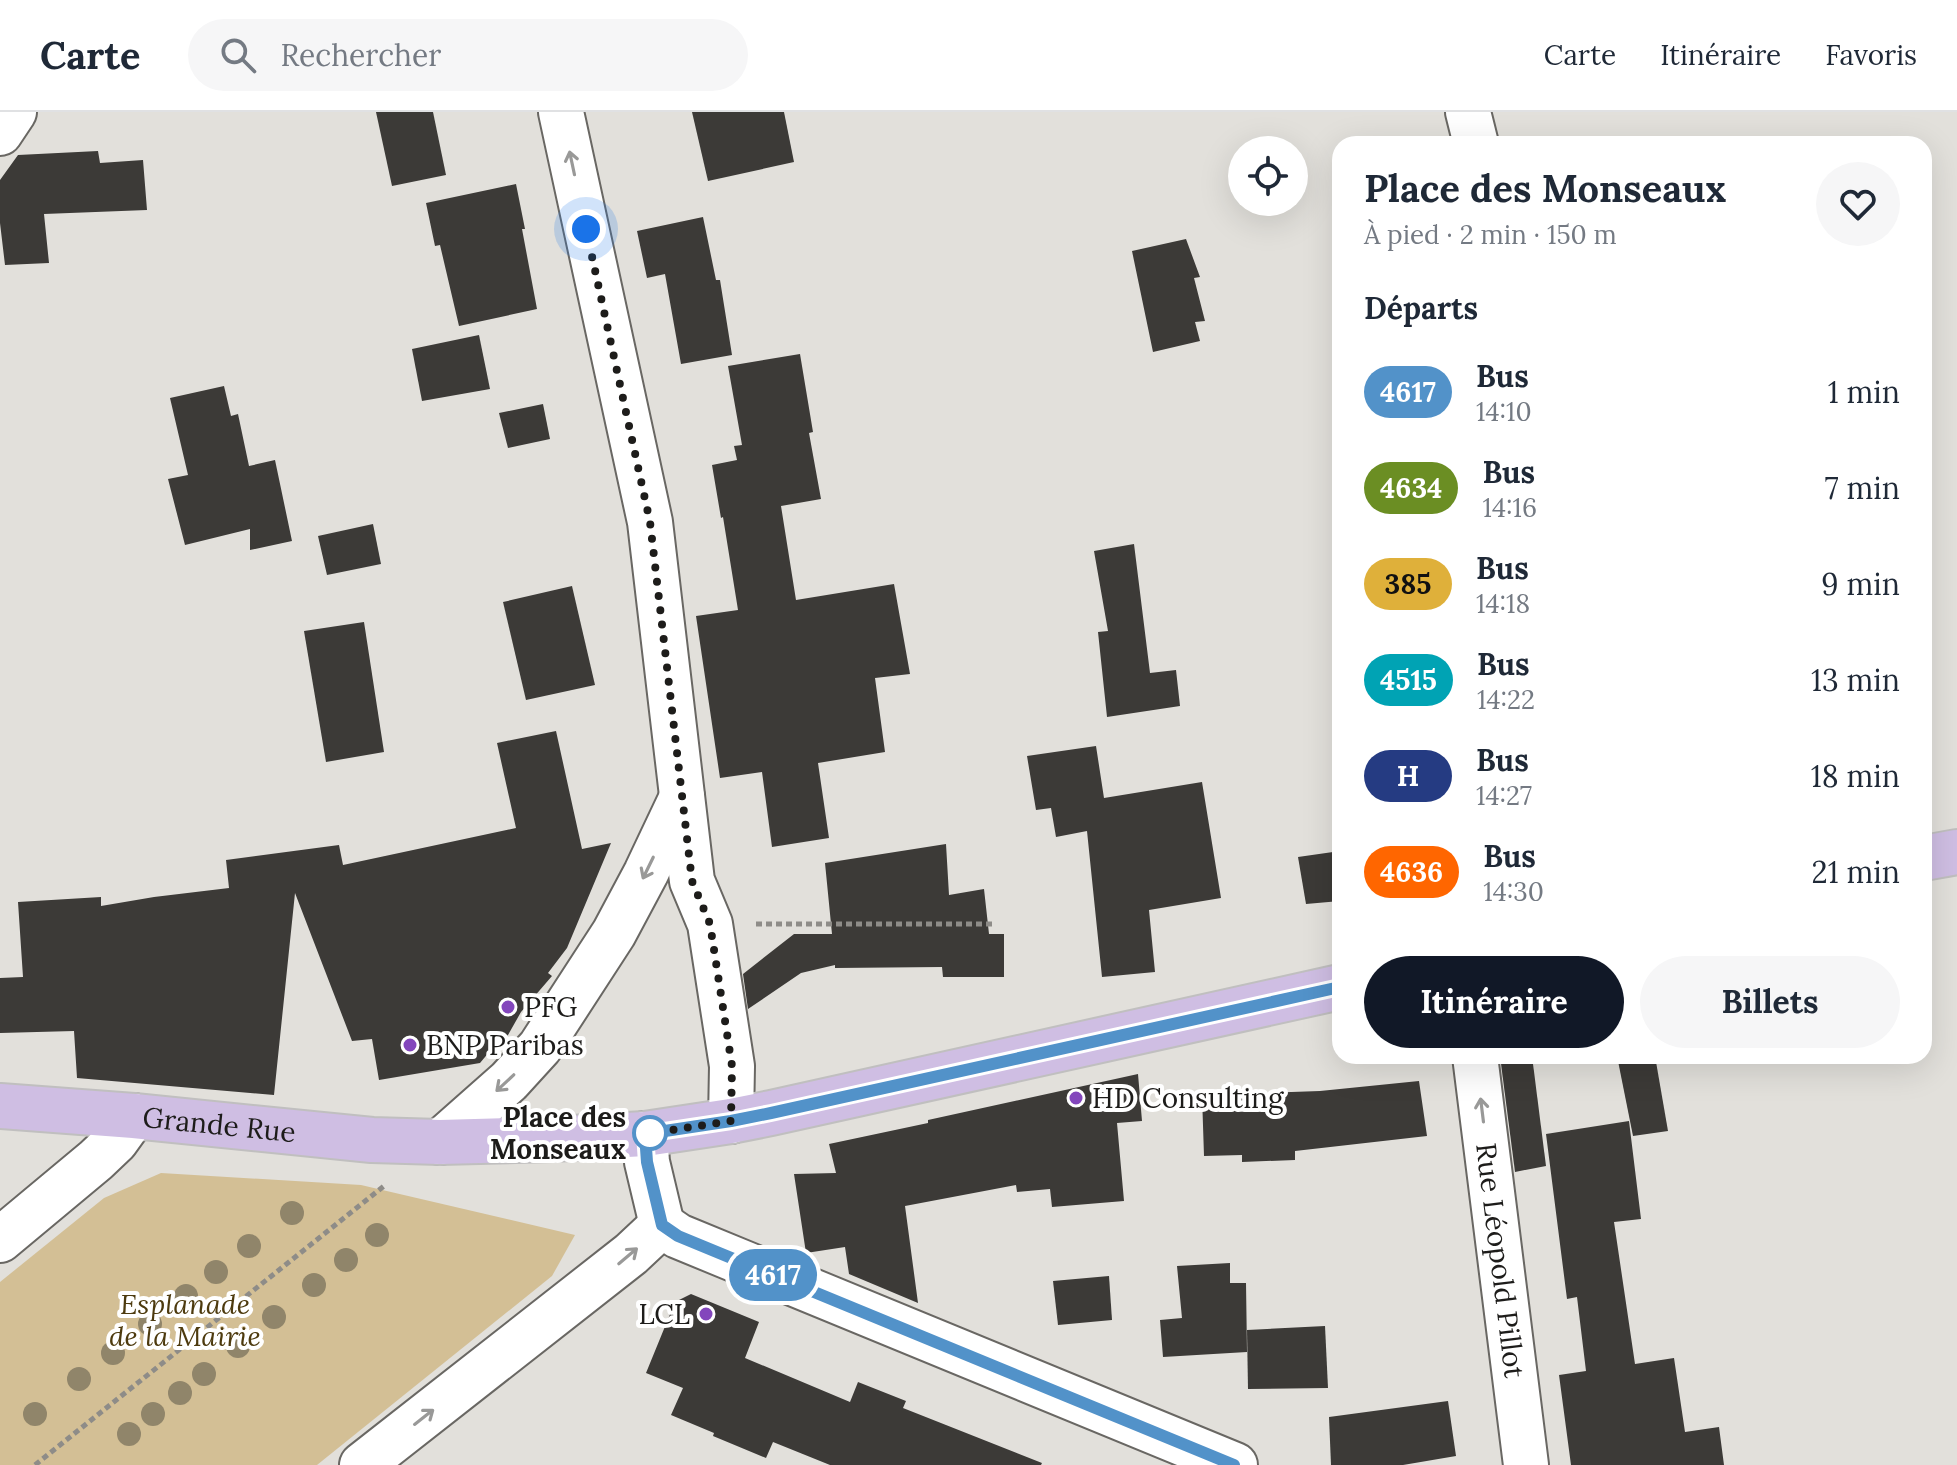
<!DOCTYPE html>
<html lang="fr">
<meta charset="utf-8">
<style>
:root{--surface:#fff;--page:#f6f6f7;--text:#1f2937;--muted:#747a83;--line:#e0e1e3;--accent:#111827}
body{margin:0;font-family:Lora,serif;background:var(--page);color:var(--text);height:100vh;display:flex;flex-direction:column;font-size:30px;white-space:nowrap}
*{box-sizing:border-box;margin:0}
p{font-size:26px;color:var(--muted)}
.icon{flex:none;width:44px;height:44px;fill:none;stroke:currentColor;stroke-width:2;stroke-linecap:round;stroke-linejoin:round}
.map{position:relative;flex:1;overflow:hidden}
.side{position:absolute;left:1332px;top:24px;width:600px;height:928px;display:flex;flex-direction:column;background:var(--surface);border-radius:24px;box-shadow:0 8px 32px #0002}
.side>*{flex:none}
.badge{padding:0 16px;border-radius:26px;font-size:28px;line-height:52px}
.controls{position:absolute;left:1228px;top:24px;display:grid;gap:16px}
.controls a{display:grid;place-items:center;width:80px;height:80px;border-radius:50%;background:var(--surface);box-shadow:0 8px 32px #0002;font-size:40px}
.you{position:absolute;width:40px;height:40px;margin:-20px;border:6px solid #fff;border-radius:50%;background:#1a73e8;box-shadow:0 0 0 12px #1a73e833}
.map>.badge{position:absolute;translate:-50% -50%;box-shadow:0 0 0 4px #fff}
h2{padding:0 32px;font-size:30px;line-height:72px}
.round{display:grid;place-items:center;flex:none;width:84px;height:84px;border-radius:42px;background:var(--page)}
.headline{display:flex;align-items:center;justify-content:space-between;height:136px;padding:0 32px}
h1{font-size:38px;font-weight:800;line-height:60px}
.action{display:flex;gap:16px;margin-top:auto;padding:16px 32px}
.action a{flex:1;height:92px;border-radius:48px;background:var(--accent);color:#fff;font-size:32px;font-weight:800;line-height:92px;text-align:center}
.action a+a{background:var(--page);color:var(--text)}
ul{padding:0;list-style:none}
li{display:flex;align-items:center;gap:24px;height:96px;padding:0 32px}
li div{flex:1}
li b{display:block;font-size:30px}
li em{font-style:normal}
li .badge{min-width:88px;font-weight:700;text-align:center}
header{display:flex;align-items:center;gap:48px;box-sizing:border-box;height:112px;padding:0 40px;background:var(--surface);border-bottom:2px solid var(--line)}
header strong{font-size:38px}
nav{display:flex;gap:44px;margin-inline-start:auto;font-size:28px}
.search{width:560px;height:72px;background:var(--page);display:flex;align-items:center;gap:20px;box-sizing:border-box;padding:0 28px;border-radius:44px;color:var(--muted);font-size:30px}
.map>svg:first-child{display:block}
.green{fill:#d3bf95}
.building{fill:#3c3a37}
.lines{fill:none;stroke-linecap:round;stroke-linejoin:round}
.minor-casing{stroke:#696763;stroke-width:48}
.major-casing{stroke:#c0bfbf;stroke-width:48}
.path{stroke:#8e8c88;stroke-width:5;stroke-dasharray:6 4;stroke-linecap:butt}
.minor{stroke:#fff;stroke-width:44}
.major{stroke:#cfbee3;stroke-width:44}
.tree{fill:#90856a}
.oneway{stroke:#999998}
.line-casing{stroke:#fff;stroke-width:18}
.line{stroke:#5292c9;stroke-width:12}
.walk{stroke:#1d1c1a;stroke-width:8;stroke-dasharray:0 14.4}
.poi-dot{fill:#8346bc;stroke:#fff;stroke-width:3}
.stop-dot{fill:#fff;stroke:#5292c9;stroke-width:4}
.labels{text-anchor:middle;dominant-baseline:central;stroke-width:8;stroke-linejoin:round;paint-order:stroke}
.poi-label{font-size:28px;fill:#1d1c1a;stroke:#fff;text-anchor:start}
.stop-label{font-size:28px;font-weight:bold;fill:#1d1c1a;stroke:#fff;text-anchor:end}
.street-label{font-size:28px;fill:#1d1c1a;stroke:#fff}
.park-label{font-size:28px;font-style:italic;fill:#4d3a0e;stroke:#fff}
</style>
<header>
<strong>Carte</strong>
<div class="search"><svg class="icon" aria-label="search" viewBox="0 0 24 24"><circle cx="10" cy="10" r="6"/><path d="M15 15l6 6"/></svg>Rechercher</div>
<nav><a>Carte</a><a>Itinéraire</a><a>Favoris</a></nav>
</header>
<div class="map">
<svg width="1957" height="1353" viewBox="0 0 1957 1353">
<rect width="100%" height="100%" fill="#e2e0db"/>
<polygon class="green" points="161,1061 361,1073 575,1123 552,1164 317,1353 0,1353 0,1170 104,1086"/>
<g class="building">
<polygon points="376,0 433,0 446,63 392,74"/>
<polygon points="692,0 784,0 794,50 708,69"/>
<polygon points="98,39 100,51 143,48 147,98 44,102 49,151 5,153 0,111 0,68 18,43"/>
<polygon points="516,72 525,117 522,117 537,197 459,214 440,133 435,134 426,91"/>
<polygon points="703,105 716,168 720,168 732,243 681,252 665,162 647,166 637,119"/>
<polygon points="1186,127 1200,165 1194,166 1205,209 1195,210 1200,229 1153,240 1132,139"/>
<polygon points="479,223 490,277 422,289 412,237"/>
<polygon points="800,242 813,320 809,321 821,387 781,394 796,488 894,472 910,562 875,566 885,640 818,651 829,726 772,735 762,660 720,666 696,504 738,498 723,405 721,406 712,353 737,348 734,334 742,333 728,254"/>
<polygon points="224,274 231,304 238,302 249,354 275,348 292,429 250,438 250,417 185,433 168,367 188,363 170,286"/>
<polygon points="543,292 550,327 508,336 499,301"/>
<polygon points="373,412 381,452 327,463 318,424"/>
<polygon points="1134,432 1150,561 1176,558 1180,594 1107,605 1098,520 1108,519 1094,439"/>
<polygon points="572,474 595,573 526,588 503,490"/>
<polygon points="364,510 384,640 326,650 304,519"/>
<polygon points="556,619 582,737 611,731 567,836 548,861 552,864 521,900 508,923 490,939 480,951 379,968 372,927 352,929 295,781 274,983 77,966 74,919 0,921 0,866 23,865 18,790 101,785 101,794 154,785 229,776 226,748 339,733 343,753 516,716 497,631"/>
<polygon points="1096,634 1104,686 1202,670 1221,786 1149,798 1155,860 1102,865 1087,719 1056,725 1051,696 1036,698 1027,644"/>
<polygon points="946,732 949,783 984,777 989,822 1004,822 1004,865 943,865 942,855 835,856 835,853 801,861 748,897 743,862 794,822 832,822 825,751"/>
<polygon points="1340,739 1340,789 1306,792 1298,745"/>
<polygon points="1500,944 1532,944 1546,1054 1515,1060"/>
<polygon points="1617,944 1655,944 1668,1019 1633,1024"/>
<polygon points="1138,962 1142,1009 1117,1011 1124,1089 1052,1095 1050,1077 1017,1080 1016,1073 905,1094 918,1191 849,1162 845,1135 806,1141 794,1062 836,1061 829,1032 928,1011 928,1008"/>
<polygon points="1419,969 1427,1024 1295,1039 1295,1048 1242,1050 1242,1043 1204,1044 1202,983 1320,979"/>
<polygon points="1629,1009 1641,1107 1614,1110 1635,1252 1674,1246 1685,1320 1719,1315 1724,1353 1571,1353 1559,1263 1586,1259 1577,1185 1567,1187 1546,1022"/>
<polygon points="1230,1151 1230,1171 1246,1171 1247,1240 1163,1245 1160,1208 1182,1206 1177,1154"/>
<polygon points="1109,1164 1112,1208 1058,1213 1053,1169"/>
<polygon points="691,1182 759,1210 745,1246 850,1290 858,1270 906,1289 903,1296 1042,1351 1041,1353 830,1353 773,1330 766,1346 713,1324 714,1321 671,1303 683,1276 646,1261 675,1190"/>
<polygon points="1325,1214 1328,1276 1248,1277 1247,1218"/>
<polygon points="1448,1289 1456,1344 1403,1353 1331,1353 1329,1305"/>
</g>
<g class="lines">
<g class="minor-casing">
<g id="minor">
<polyline points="561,0 650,410 692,769 710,812 732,954 731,1009"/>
<polyline points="1468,0 1476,32"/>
<polyline points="0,21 14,0"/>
<path id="s1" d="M1475,944L1526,1353"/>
<polyline points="645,1022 647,1050 662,1113"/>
<polyline points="440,1030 509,969 540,935 614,821 646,761 682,685"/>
<polyline points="662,1113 678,1124 1235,1353"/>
<polyline points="0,1128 96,1048 116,1029 134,1004"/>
<polyline points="362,1353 631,1142 662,1113"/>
</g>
</g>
<g class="major-casing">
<g id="major">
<polyline points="1924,746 1957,740"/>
<path id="s2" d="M0,994L134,1004L372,1028L440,1030L552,1027L645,1022L731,1009L771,1001L1340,875"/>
</g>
</g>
<g class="path">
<polyline points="756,812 995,812"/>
<polyline points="35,1353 384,1074"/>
</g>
<use href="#minor" class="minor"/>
<use href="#major" class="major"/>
</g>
<g class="tree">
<circle cx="292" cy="1101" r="12"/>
<circle cx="377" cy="1123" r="12"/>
<circle cx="249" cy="1134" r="12"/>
<circle cx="346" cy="1148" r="12"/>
<circle cx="216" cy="1160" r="12"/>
<circle cx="314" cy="1173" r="12"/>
<circle cx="186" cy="1184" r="12"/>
<circle cx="274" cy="1205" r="12"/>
<circle cx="150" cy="1212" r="12"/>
<circle cx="238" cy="1234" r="12"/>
<circle cx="113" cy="1241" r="12"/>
<circle cx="204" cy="1262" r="12"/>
<circle cx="79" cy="1267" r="12"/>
<circle cx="180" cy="1281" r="12"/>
<circle cx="35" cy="1302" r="12"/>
<circle cx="153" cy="1302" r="12"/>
<circle cx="129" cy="1322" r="12"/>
</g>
<defs><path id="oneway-shaft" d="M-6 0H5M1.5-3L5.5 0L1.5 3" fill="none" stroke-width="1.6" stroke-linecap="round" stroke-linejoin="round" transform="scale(2)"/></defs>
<g class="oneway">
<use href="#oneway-shaft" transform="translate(572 51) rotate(-102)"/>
<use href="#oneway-shaft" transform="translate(648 756) rotate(116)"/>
<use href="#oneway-shaft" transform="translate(505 971) rotate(137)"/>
<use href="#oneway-shaft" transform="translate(1482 998) rotate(-97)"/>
<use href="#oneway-shaft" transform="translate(628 1144) rotate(-40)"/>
<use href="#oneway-shaft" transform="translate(424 1305) rotate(-38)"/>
</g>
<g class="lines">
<g class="line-casing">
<polyline id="line" points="1234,1353 678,1124 662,1113 647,1050 645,1022 731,1009 771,1001 1340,875"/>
</g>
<use href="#line" class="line"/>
<polyline class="walk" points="586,117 650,410 692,769 710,812 732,954 731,1009 645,1022 650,1021"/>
</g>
<g class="poi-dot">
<circle cx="508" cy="895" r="8"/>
<circle cx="410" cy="933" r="8"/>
<circle cx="1076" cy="986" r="8"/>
<circle cx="706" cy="1202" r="8"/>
</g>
<circle class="stop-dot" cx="650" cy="1021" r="16"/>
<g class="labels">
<g class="poi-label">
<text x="524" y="895">PFG</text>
<text x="426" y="933">BNP Paribas</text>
<text x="1092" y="986">HD Consulting</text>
<text x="690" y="1202" text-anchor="end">LCL</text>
</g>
<g class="stop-label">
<text x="626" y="1005">Place des<tspan x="626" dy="32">Monseaux</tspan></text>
</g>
<g class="street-label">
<text stroke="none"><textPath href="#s2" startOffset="220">Grande Rue</textPath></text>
<text stroke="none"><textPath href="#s1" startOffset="206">Rue Léopold Pillot</textPath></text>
</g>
<g class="park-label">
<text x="185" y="1192">Esplanade<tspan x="185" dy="32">de la Mairie</tspan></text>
</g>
</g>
</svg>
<div class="controls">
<a><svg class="icon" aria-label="locate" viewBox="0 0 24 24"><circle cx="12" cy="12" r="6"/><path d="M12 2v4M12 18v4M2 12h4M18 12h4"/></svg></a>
</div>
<div class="you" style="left:586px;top:117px"></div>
<b class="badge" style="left:773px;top:1163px;background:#5292c9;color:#fff">4617</b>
<section class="side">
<div class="headline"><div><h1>Place des Monseaux</h1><p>À pied · 2 min · 150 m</p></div><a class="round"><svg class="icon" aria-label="heart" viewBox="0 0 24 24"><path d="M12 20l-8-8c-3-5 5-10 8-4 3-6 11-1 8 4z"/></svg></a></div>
<h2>Départs</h2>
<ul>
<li><span class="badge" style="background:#5292c9;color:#fff">4617</span><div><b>Bus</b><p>14:10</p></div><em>1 min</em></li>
<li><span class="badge" style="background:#6b8e23;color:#fff">4634</span><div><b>Bus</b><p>14:16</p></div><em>7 min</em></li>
<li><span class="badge" style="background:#dfb03a;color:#111">385</span><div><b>Bus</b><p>14:18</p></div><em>9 min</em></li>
<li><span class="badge" style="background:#00a3b4;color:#fff">4515</span><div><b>Bus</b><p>14:22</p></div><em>13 min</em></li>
<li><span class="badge" style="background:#253b82;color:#fff">H</span><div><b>Bus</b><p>14:27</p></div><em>18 min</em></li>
<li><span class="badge" style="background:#f60;color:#fff">4636</span><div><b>Bus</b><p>14:30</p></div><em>21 min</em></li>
</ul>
<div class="action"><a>Itinéraire</a><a>Billets</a></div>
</section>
</div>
